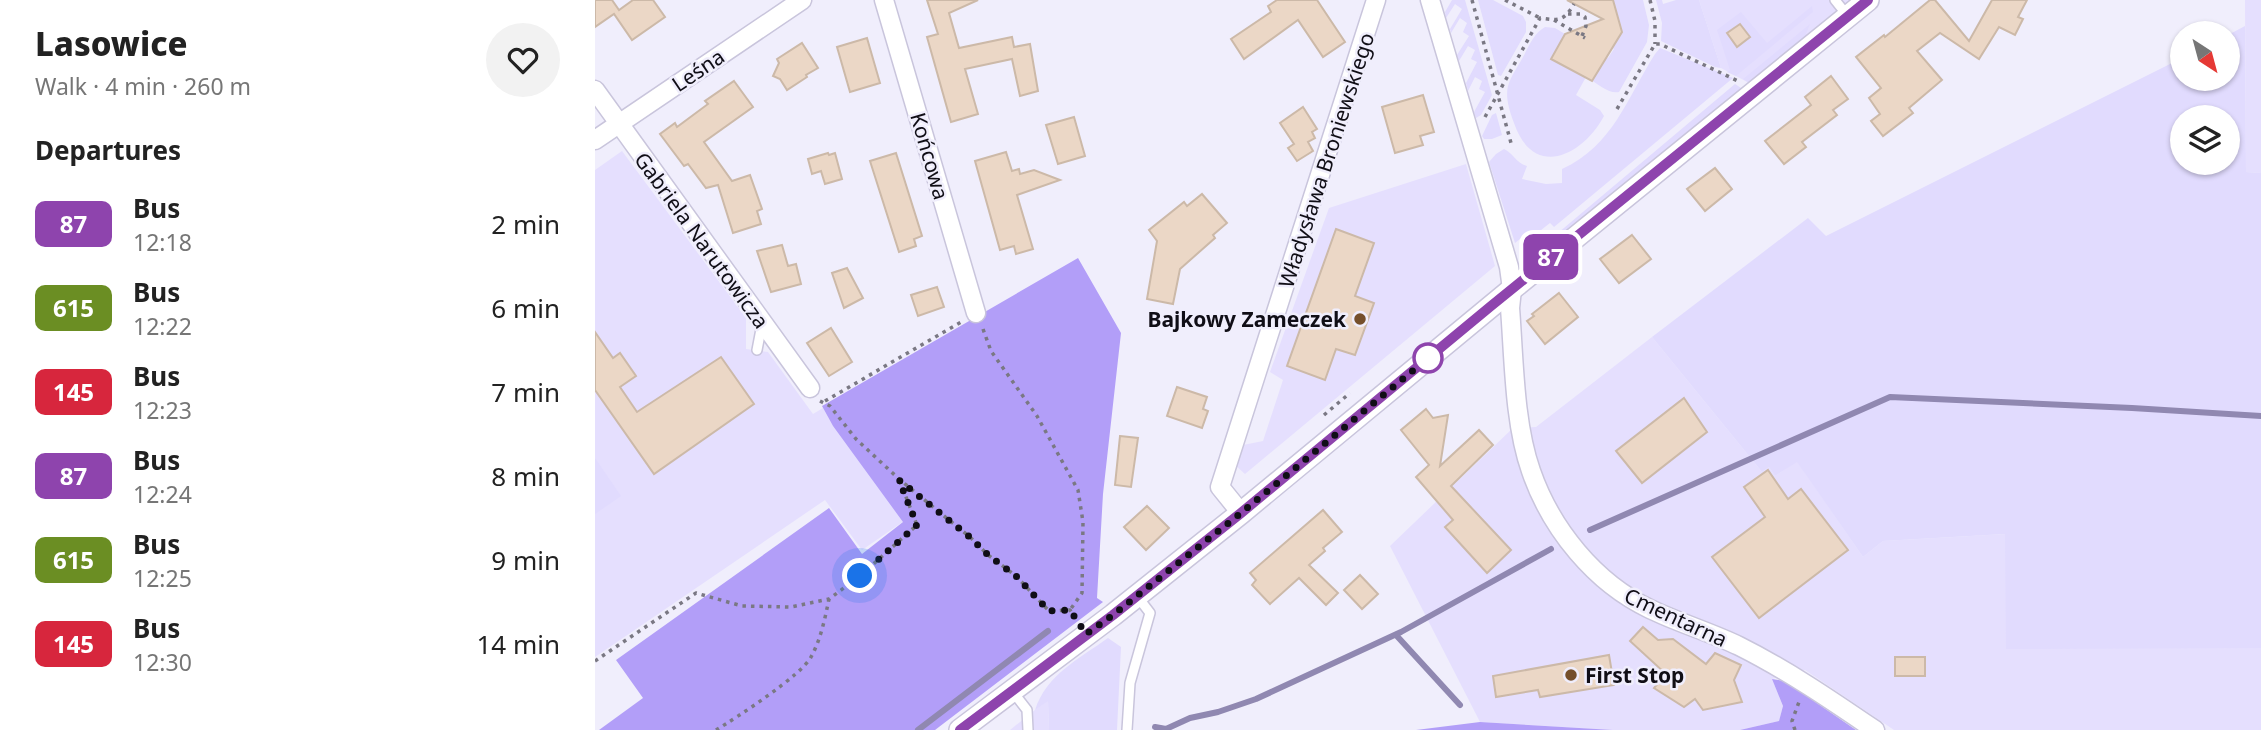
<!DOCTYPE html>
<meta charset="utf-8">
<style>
:root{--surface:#fff;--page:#f2f2f2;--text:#222;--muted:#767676}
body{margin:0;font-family:"Noto Sans",sans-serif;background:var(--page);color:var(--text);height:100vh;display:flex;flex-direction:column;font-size:26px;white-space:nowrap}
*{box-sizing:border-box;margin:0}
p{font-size:23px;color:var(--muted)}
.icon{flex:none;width:38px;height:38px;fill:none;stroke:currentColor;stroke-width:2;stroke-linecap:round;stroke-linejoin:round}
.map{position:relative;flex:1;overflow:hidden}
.drawer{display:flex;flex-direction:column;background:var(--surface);width:595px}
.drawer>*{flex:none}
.badge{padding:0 14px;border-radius:10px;font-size:24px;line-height:46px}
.needle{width:46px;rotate:144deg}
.buttons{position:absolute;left:1575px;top:21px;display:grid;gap:14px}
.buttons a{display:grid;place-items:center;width:70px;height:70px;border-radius:50%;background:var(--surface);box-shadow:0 2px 5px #0004;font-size:35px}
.you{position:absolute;width:35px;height:35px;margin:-18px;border:5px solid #fff;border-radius:50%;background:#1a73e8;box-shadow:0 0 0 10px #1a73e833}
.map>.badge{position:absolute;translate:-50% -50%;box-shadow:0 0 0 4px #fff}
h2{padding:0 35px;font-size:26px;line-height:63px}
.round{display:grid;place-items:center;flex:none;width:74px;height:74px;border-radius:37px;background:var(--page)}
.head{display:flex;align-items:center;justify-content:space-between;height:119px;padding:0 35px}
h1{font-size:33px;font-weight:800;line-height:52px}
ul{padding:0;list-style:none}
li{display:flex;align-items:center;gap:21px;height:84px;padding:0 35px}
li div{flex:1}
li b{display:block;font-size:26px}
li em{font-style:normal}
li .badge{min-width:77px;font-weight:700;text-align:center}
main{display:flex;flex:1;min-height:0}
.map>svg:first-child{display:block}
.built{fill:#e5dffe}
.green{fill:#e1dbfe;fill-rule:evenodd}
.forest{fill:#b29ef8}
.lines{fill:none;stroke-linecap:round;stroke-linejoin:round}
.stream{stroke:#9088b1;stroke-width:6}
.building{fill:#ebd7c6;stroke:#ccb9a8;stroke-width:2}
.service-casing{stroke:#c9c5dc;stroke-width:12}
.minor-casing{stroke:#c9c5dc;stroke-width:21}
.tertiary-casing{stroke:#c9c5dc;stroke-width:24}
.path{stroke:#7a7883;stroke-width:3.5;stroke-dasharray:3.5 5;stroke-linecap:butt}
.service{stroke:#fff;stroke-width:9}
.minor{stroke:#fff;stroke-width:18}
.tertiary{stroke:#fff;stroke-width:21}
.line-casing{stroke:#fff;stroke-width:16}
.line{stroke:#8e44ad;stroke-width:10}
.walk{stroke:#100e16;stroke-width:7;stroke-dasharray:0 12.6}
.poi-dot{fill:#754f2b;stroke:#f0eefc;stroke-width:2.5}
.stop-dot{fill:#fff;stroke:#8e44ad;stroke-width:3.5}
.labels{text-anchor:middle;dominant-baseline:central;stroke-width:5;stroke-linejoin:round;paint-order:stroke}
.street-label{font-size:21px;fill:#100e16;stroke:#f0eefc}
.poi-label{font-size:21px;font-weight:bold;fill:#100e16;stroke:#f0eefc;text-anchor:end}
</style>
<main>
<section class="drawer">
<div class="head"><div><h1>Lasowice</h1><p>Walk · 4 min · 260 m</p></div><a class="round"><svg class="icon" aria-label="heart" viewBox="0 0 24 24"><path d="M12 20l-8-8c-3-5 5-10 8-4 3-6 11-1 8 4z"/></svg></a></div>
<h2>Departures</h2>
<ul>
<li><span class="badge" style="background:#8e44ad;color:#fff">87</span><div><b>Bus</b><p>12:18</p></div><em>2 min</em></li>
<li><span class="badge" style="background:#6b8e23;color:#fff">615</span><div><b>Bus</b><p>12:22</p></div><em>6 min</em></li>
<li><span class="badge" style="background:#d7263d;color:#fff">145</span><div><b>Bus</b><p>12:23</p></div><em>7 min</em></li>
<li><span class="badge" style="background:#8e44ad;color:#fff">87</span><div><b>Bus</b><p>12:24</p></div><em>8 min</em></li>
<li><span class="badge" style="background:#6b8e23;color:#fff">615</span><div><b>Bus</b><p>12:25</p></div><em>9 min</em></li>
<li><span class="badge" style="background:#d7263d;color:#fff">145</span><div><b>Bus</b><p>12:30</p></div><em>14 min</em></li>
</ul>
</section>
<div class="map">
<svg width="1666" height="730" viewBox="0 0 1666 730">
<rect width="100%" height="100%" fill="#f0eefc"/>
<g class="built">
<polygon points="1104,0 1256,0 1156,84 1126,68"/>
<polygon points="1650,0 1666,0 1666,173 1651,172"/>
<polygon points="27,151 151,318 151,349 173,352 218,414 228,408 238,426 309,521 267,550 230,500 0,657 0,170"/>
<polygon points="871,164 900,266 650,474 640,465 648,445 668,441 688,380 675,372 734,208"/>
<polygon points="1057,337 1167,472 1174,467 1180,476 1202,461 1268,557 1288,541 1411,534 1628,647 1666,648 1666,730 1299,730 1210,670 1177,679 1188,706 1184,721 1145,730 1018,730 885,722 795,546 918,428 941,427"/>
<polygon points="453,700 454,730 415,730 440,710"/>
</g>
<g class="green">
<polygon points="857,0 870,0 897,95 886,115 881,118 879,112 890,92 884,89 887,81 880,77 873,91 871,83 882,62 876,59 880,50 873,46 864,61 862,55 874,36 868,32 872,23 865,18 856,33 855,29 867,9 860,4 851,18 850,12"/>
<polygon points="883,0 898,0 928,16 931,22 931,32 906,76 903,75"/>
<path d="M1018,0H1048L1054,25L1052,42L1024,92C1014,94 1004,85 996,80L998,79L1011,57L1013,58L1019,49L1016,47L1027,32L1021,21L1023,20Z"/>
<polygon points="1061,0 1067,0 1068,4 1081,0 1104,0 1126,68 1120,67 1066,41 1067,23"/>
<polygon points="1217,6 1218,12 1141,76 1132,72 1135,70 1122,30 1146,12 1172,43"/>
<polygon points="1215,24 1209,39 1156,84 1148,79"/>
<path d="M1650,26L1651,172L1666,173V648L1411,649L1410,534L1288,541L1268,557L1202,462L1180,476L1174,467L1167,472L1057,337L1213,218L1231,236L1587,58V79H1633V35ZM1587,117H1633V163H1587Z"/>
<path d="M950,27L960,28L970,34L957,57L958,60L991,77L981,95L1005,110L1009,116C987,157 938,179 919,123C915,112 910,98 913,86C916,76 923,66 928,57C934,46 939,33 950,27Z"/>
<path d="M1065,48L1138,78L959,227L955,223L931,242L925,239L920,243L894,162L901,154L909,149C918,153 921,163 932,166L927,179L951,184L967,183V169C1018,146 1032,98 1060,54Z"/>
<polygon points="1140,84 1149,90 967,237 963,233"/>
<polygon points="901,113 907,135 897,139 889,139 887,136 897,115"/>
<polygon points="0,458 26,496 0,514"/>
<path d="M513,638L526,647L522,730H454L453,701L440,710C452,674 484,659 513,638Z"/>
</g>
<g class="forest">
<polygon points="483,258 526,333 508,494 502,598 508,602 340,730 4,730 48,698 21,660 234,508 267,554 308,522 238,426 227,406"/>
<polygon points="1177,679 1190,681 1261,730 1145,730 1184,721 1188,706"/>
<polygon points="885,722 1018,730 821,730"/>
</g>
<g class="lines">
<g class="stream">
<polyline points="995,530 1295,397 1537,408 1666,416"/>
<polyline points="801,635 865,705"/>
<polyline points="560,727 571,729 595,718 623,712 661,699 806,632 956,549"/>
<polyline points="323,730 453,631"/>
</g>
</g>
<g class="building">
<polygon points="0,0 17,0 24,10 38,0 58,0 70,17 37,40 19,14 0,27"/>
<polygon points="332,0 383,0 354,13 364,48 417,37 419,47 435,44 443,91 425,96 417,59 370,69 383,114 356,122 332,37 343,34"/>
<polygon points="682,0 722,0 750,42 728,57 703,20 649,59 636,39 676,12 673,6"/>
<polygon points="972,0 1018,0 1027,32 997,81 956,59 970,34 1008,19"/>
<polygon points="1335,0 1340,0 1374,41 1397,0 1432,0 1423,17 1428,19 1420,35 1404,27 1384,59 1345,33 1322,51 1347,80 1314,108 1318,113 1288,136 1276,121 1285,114 1274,98 1286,88 1261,57 1289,35 1290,37"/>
<polygon points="1145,24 1155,37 1142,47 1132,33"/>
<polygon points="272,38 285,83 255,92 242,47"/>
<polygon points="207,43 223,68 211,75 212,77 192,90 185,79 178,76 184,63 182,59"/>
<polygon points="1236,76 1253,99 1238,110 1242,115 1207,142 1211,147 1189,164 1170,141 1216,105 1210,97"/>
<polygon points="139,81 158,107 109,142 137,181 155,175 167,209 162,211 166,224 138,233 123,185 111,188 93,164 89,166 65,134 80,123 82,127 113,104 110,101"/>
<polygon points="828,95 839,132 825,136 828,145 800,153 787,107"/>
<polygon points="708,107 722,129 717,132 720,138 713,142 718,151 702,161 693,148 699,144 685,123"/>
<polygon points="479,117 490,156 463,164 451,125"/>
<polygon points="411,152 417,171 424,169 425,174 439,170 465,180 422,195 438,249 421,254 419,246 405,250 380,161"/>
<polygon points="233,153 234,155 240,153 247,179 230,184 226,171 217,174 213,159"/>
<polygon points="301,153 327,236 319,239 321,246 304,252 275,161"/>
<polygon points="1120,168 1137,189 1110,211 1092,189"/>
<polygon points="607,194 632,223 618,235 620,238 585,269 578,304 552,299 562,241 554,230 589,202 592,206"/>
<polygon points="741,229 779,243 760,296 779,303 760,355 741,349 730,380 692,366"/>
<polygon points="1037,235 1056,259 1024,283 1005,259"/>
<polygon points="187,245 193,266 201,264 206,284 176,292 162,251"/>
<polygon points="252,268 268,298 249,308 237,273"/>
<polygon points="342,287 349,307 323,316 316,295"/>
<polygon points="964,293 983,317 950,344 932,321 939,316 937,314"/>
<polygon points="236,328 257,362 234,376 212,343"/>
<polygon points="0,332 18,358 25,353 41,376 25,387 42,412 126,357 159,404 59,474 0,390"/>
<polygon points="582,387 612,397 608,409 613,411 607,428 572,416"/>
<polygon points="1089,398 1112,432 1047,483 1021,451"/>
<polygon points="831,409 838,418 853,415 845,466 884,430 898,445 856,486 916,550 892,573 850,527 858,520 821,477 834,465 806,430"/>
<polygon points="525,436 543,438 536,487 520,485"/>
<polygon points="1173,470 1193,499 1206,489 1253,550 1164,618 1117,557 1170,517 1149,487"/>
<polygon points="552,506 574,528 551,550 529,527"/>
<polygon points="728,510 747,532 728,548 730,551 714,565 743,593 731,605 704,578 675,604 657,585 661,580 655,573"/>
<polygon points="765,575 783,594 767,609 749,590"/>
<polygon points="1048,627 1063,640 1078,639 1111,664 1120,653 1146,665 1139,680 1147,702 1108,710 1100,699 1089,707 1059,688 1071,674 1035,641"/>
<polygon points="1014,655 1019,685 945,697 943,690 901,697 898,676"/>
<rect x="1300" y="657" width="30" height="19"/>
</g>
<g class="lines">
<g class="service-casing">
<g id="service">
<polyline points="1240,0 1252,15"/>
<polyline points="162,350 167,324"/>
<polyline points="418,692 432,710 433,730"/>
<polyline points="532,730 535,683 555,613 542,596"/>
</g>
</g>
<g class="minor-casing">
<g id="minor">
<polyline points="289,0 381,313"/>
<path d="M835,0L914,267L917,289L915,308C919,359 919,423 936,471C956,529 1000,583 1055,609C1084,623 1115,632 1144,646C1192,670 1236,700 1280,730"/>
<polyline points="0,90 215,388"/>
<polyline points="0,140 207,0"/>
<polyline points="646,513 625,487 781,0"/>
</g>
</g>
<g class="tertiary-casing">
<polyline id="tertiary" points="365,730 518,615 646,513 917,289 1273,0"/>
</g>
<g class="path">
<polyline points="877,0 916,143"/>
<polyline points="910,0 945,18"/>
<polyline points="1055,0 1060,21 1060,44"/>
<polyline points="973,14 985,14 990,17 991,26 987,36"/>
<polyline points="959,20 990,38"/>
<polyline points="1022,109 1060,44 1065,44 1143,81"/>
<path d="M890,117L945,18C964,21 969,21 979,4"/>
<polyline points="388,329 396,351 442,416 483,490 488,522 487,593 475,610"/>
<polyline points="225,401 235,406 261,439 304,479 376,538 393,555 421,576 454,611 475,610 480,618"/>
<polyline points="230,401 366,322"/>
<polyline points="729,415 755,393"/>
<polyline points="0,661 101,593 147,606 196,607 234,599 265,576 322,525 304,479"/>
<path d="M121,730C141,718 207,675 216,657C226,639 230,618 234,599"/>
<polyline points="1200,730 1197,721 1204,702"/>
</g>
<use href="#service" class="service"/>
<use href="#minor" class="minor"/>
<use href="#tertiary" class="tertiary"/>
</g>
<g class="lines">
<g class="line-casing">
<polyline id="line" points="365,730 518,615 646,513 896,306 1273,0"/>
</g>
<use href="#line" class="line"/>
<polyline class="walk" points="265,576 322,525 304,480 376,538 393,555 421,576 454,611 475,610 491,634 518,615 646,513 833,358"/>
</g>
<g class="poi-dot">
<circle cx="765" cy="319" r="7"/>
<circle cx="976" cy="675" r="7"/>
</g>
<circle class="stop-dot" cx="833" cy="358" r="14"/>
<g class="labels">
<g class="street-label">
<text transform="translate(103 70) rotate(-34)">Leśna</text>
<text transform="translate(335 156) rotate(74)">Końcowa</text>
<text transform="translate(731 160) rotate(-72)">Władysława Broniewskiego</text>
<text transform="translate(107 240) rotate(54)">Gabriela Narutowicza</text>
<text transform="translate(1081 617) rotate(25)">Cmentarna</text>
</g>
<g class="poi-label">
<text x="751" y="319">Bajkowy Zameczek</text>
<text x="990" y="675" text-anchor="start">First Stop</text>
</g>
</g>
</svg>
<div class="buttons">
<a><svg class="needle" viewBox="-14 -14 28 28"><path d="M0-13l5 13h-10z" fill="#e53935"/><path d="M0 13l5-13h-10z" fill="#767676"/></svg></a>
<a><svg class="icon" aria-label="layers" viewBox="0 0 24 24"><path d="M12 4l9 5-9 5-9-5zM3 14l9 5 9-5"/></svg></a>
</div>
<div class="you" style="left:265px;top:576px"></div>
<b class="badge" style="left:956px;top:257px;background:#8e44ad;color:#fff">87</b>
</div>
</main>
